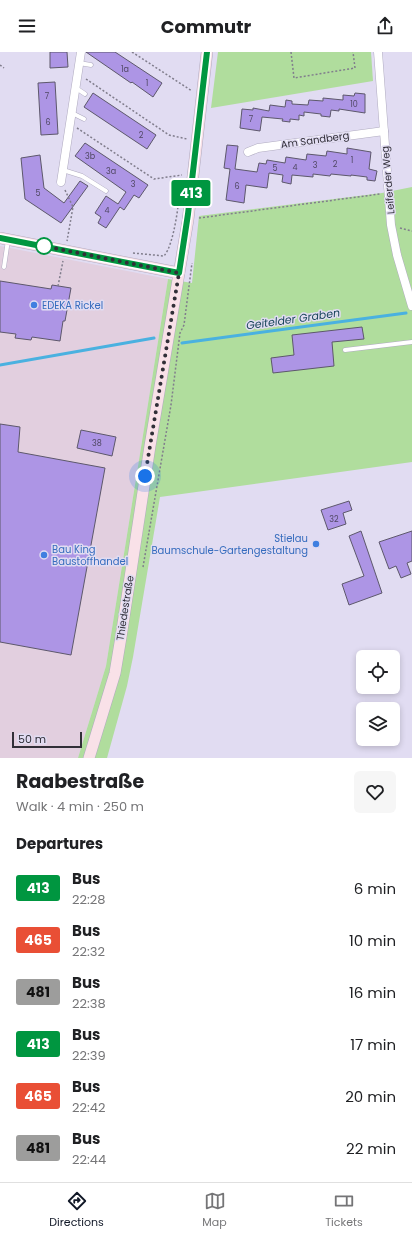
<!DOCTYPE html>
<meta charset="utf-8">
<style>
:root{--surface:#fff;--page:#f6f6f6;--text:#202124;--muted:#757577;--line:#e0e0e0;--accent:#111827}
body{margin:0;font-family:Poppins,sans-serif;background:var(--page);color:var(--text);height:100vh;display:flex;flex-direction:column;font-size:15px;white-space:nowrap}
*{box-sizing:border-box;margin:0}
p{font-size:13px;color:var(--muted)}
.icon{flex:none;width:22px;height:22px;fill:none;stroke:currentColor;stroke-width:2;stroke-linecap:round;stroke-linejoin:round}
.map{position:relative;height:706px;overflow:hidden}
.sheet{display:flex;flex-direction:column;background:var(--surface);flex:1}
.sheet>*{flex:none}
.badge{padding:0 8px;border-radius:3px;font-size:14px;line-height:26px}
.buttons{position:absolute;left:356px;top:598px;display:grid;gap:8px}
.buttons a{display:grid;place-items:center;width:44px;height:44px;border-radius:6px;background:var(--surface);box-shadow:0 2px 6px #0003;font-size:20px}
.scale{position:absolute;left:12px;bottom:10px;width:70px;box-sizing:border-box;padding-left:4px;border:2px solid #312f38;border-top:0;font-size:11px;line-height:14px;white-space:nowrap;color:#312f38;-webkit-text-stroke:3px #e1dcf2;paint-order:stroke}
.you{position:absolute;width:20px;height:20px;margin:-10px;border:3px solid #fff;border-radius:50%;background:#1a73e8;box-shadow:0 0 0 6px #1a73e833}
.map>.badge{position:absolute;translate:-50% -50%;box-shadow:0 0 0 2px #fff}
h2{padding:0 16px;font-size:15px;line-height:36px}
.round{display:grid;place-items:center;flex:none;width:42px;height:42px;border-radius:6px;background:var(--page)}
.summary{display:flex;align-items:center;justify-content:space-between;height:68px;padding:0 16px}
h1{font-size:19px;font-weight:700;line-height:30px}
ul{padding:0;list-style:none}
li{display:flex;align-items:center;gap:12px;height:52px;padding:0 16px}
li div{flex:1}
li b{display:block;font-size:15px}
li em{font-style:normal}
li .badge{min-width:44px;font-weight:700;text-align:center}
header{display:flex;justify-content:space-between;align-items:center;height:52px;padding:0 16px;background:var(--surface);font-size:18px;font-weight:700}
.tab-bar{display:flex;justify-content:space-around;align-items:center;height:56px;border-top:1px solid var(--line);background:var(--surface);font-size:11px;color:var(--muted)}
.tab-bar a{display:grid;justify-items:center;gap:2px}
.tab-bar .on{color:var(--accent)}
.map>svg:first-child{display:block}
.commercial{fill:#e2cfdf}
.green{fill:#b0dd9d}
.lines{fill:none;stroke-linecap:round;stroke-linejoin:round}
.stream{stroke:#4ab1e0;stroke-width:3}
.building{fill:#ad95e5;stroke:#5d586b}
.lane-casing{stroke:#b0abc0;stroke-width:5}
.street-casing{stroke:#b0abc0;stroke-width:9}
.secondary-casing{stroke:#b0abc0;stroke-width:12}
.path{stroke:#807d8c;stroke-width:1.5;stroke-dasharray:2 2;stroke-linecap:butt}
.lane{stroke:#fff;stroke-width:4}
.street{stroke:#fff;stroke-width:8}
.secondary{stroke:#f9e1e8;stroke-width:11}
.line-casing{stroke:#fff;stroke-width:9}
.line{stroke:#009640;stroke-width:6}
.walk{stroke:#312f38;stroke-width:4;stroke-dasharray:0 7.2}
.stop-dot{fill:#fff;stroke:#009640;stroke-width:2}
.shop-dot{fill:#3f7fe0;stroke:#e1dcf2;stroke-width:1.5}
.labels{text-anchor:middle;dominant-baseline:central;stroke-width:3;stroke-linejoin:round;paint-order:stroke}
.number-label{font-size:8px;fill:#504863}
.street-label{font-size:10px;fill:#312f38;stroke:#e1dcf2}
.shop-label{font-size:10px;fill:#366cbe;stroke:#e1dcf2;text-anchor:start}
.water-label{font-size:11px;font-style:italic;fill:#1b475b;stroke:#e1dcf2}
</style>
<header><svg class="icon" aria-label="menu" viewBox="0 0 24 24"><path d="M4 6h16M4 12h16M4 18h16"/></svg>Commutr<svg class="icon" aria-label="share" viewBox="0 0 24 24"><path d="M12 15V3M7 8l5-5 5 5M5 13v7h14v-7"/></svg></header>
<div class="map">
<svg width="412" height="706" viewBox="0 0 412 706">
<rect width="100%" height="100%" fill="#e1dcf2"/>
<polygon class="commercial" points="0,194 168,227 106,614 78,706 0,706"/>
<g class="green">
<polygon points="218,0 371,0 373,29 211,56"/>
<polygon points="412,135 412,410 160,445 133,605 127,634 107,706 78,706 106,614 168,227 192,231 199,164 382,141"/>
</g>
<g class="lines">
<g class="stream">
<polyline points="182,291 406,261"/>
<polyline points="0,313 154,286"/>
</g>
</g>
<g class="building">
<polygon points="50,0 67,0 68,15 50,16"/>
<polygon points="86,0 115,0 162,31 153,45 132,30 131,31"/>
<polygon points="55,30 58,82 41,83 38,31"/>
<polygon points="93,41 156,83 147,97 84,55"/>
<polygon points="355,41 365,42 365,61 339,57 339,59 331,58 330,65 321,64 321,62 304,60 304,64 299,63 299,68 290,67 290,70 282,69 283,67 262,65 260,79 240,76 242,57 253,58 253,56 269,59 270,53 285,55 286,48 292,49 292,52 308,53 309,48 323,49 323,46 343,48 343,43 354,44"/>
<polygon points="85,91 148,133 139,146 134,143 124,158 120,155 106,176 98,171 101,165 95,161 106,144 118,152 126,140 75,104"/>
<polygon points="227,93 238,94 235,117 257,120 259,111 266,112 267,108 285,111 286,105 306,108 307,102 326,104 327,99 347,102 347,96 371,100 369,117 377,119 375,129 367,128 367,125 351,123 351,124 331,122 330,124 313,122 313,125 292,123 291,132 282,130 283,123 269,121 267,136 246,133 244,151 226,148 230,117 224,116"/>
<polygon points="40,103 44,136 64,151 80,129 88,134 61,171 25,147 21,106"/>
<polygon points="0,229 51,237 52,233 71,236 65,269 63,269 60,289 32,285 31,288 15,286 16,282 0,280"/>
<polygon points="362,275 364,287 332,290 334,314 273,321 271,306 294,303 292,283"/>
<polygon points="0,372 20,375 18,400 105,416 71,603 0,590"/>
<polygon points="81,378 116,385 112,404 77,396"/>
<polygon points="349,449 352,458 343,461 346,472 328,478 321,458"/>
<polygon points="361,479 382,541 349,553 342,532 364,524 349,484"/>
<polygon points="412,479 412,509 407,511 411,522 401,526 396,514 389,517 379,490"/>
</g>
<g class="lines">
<g class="lane-casing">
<g id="lane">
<polyline points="79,11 91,13"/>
<polyline points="76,36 85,42"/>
<polyline points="72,61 84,67"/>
<polyline points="63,118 82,124 106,139"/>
<polyline points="4,215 8,188"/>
<polyline points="345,298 412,290"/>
</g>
</g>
<g class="street-casing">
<g id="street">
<polyline points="378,0 391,173 397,203 412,254"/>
<polyline points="248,100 258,96 384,79"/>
<polyline points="61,130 81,0"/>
</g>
</g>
<g class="secondary-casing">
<g id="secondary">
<polyline points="0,186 179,221"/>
<polyline points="89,706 115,621 121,585 150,394 188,168 207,0"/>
</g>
</g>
<g class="path">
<polyline points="132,0 192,39"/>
<polyline points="291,0 294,26 355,16 353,0"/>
<polyline points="0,13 4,16"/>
<polyline points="86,27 169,83 187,87"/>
<polyline points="77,76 154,127 182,123"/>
<polyline points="65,138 73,155 67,189"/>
<polyline points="199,166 380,142"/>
<polyline points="400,176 412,179"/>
<path d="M133,201L164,204C175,191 179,147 181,129"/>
<polyline points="58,234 63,209"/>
<polyline points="143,515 171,353 180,281 184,273 192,211"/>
</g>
<use href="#lane" class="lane"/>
<use href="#street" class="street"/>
<use href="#secondary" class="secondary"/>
</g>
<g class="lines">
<g class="line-casing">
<polyline id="line" points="0,186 179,221 188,162 207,0"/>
</g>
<use href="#line" class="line"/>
<polyline class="walk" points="44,194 43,194 179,221 145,424"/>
</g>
<circle class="stop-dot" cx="44" cy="194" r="8"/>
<g class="shop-dot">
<circle cx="34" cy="253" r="4"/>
<circle cx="316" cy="492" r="4"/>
<circle cx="44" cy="503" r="4"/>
</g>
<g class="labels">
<g class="number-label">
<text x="125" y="17">1a</text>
<text x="147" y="31">1</text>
<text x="47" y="44">7</text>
<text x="354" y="52">10</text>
<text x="251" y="67">7</text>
<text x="48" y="70">6</text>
<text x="141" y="83">2</text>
<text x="90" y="104">3b</text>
<text x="352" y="108">1</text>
<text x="335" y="112">2</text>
<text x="315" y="113">3</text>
<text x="295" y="115">4</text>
<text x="275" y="116">5</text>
<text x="111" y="119">3a</text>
<text x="133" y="132">3</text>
<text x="237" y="134">6</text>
<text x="38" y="141">5</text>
<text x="107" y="158">4</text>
<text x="97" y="391">38</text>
<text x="334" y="467">32</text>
</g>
<g class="street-label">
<text transform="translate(315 88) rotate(-8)">Am Sandberg</text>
<text transform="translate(388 128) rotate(-95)">Leiferder Weg</text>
<text transform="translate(125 556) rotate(-81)">Thiedestraße</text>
</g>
<g class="shop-label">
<text x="42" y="253">EDEKA Rickel</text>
<text x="308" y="486" text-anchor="end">Stielau<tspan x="308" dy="12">Baumschule-Gartengestaltung</tspan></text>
<text x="52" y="497">Bau King<tspan x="52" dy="12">Baustoffhandel</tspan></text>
</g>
<g class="water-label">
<text transform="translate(293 267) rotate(-8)">Geitelder Graben</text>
</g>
</g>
</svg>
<div class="buttons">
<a><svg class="icon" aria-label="locate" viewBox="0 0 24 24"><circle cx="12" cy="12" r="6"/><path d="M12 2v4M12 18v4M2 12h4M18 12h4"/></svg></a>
<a><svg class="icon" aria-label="layers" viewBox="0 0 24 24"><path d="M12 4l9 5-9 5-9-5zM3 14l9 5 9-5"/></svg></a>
</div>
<div class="scale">50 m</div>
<div class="you" style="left:145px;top:424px"></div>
<b class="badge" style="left:191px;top:141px;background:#009640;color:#fff">413</b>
</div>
<section class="sheet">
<div class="summary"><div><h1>Raabestraße</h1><p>Walk · 4 min · 250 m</p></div><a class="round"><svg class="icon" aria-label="heart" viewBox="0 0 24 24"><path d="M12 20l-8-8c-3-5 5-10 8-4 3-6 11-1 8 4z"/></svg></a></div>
<h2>Departures</h2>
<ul>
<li><span class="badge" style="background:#009640;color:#fff">413</span><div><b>Bus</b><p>22:28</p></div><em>6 min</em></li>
<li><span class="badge" style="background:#e94f35;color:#fff">465</span><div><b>Bus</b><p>22:32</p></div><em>10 min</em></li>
<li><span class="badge" style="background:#9d9d9c;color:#111">481</span><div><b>Bus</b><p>22:38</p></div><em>16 min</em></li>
<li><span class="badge" style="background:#009640;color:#fff">413</span><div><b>Bus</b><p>22:39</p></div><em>17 min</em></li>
<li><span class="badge" style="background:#e94f35;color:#fff">465</span><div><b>Bus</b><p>22:42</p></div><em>20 min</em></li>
<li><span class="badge" style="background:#9d9d9c;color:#111">481</span><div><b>Bus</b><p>22:44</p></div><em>22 min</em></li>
</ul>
</section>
<nav class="tab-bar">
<a class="on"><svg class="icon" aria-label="directions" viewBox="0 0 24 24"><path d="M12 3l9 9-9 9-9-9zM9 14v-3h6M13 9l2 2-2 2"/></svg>Directions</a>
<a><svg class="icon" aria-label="map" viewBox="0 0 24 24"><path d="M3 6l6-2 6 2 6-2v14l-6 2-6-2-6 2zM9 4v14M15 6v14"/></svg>Map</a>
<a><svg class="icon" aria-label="tickets" viewBox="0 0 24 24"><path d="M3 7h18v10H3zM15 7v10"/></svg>Tickets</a>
</nav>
